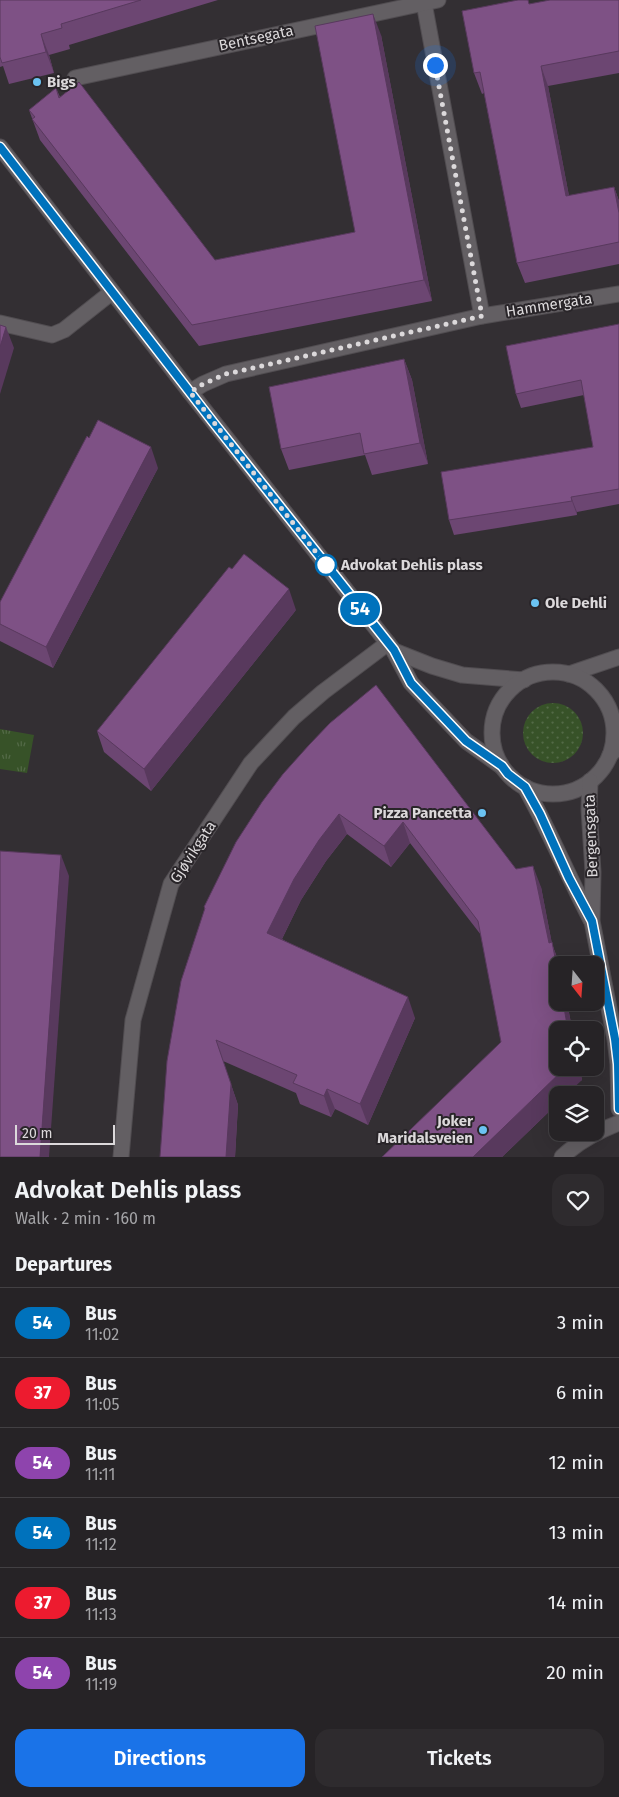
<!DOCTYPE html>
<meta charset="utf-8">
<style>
:root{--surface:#262326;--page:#2e2b2e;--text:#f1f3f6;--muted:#a4a4a7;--line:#424043;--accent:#1a73e8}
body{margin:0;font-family:"Fira Sans",sans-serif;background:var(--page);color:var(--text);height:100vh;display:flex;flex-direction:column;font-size:19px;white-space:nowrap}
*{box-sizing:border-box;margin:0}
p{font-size:16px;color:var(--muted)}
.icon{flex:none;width:28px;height:28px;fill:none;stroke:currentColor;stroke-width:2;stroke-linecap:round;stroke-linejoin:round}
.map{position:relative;height:1157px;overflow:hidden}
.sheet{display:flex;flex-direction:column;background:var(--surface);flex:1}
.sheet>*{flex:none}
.badge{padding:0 10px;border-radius:16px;font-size:18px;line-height:32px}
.needle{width:32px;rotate:163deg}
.controls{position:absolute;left:549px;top:956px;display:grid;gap:10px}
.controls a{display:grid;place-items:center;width:55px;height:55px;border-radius:10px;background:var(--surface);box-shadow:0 5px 20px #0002,0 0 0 1px var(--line);font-size:25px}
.scale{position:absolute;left:15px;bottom:12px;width:100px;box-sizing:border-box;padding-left:5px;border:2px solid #dcd9db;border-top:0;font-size:14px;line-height:18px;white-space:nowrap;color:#dcd9db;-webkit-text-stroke:4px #292529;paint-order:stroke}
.you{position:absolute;width:25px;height:25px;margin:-12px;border:4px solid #fff;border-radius:50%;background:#1a73e8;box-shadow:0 0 0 8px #1a73e833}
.map>.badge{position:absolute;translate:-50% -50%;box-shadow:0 0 0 2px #fff}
h2{padding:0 15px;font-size:19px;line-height:45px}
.round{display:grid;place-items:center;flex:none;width:52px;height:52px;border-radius:15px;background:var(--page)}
.headline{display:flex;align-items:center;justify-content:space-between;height:85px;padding:0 15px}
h1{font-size:24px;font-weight:600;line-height:38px}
.button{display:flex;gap:10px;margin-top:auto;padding:10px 15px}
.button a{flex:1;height:58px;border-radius:15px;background:var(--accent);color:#fff;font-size:20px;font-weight:600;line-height:58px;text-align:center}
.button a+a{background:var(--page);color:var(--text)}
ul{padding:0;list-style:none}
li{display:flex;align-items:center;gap:15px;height:70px;padding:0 15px;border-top:1px solid var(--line)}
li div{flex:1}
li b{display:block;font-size:19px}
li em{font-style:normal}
li .badge{min-width:55px;font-weight:700;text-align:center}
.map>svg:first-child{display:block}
.grass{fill:url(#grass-dots)}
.park{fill:url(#park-tufts)}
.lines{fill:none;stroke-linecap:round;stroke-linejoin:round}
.service-casing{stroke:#514d51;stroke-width:17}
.minor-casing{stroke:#514d51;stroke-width:17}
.tertiary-casing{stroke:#514d51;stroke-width:17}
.service{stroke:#635f63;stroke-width:15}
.minor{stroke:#635f63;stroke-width:15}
.tertiary{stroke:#635f63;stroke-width:15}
.wall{fill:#6c4672}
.shaded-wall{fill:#58395d}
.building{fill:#7e5185;stroke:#58395d}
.line-casing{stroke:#fff;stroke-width:11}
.line{stroke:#0072bc;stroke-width:8}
.walk{stroke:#dcd9db;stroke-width:5;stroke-dasharray:0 9}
.poi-dot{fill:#6bc3f2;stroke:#292529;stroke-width:2}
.stop-dot{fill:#fff;stroke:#0072bc;stroke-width:2.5}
.labels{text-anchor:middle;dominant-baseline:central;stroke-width:4;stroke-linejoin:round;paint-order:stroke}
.street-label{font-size:15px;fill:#dcd9db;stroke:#292529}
.poi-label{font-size:15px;font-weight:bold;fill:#dcd9db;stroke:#292529;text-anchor:start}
.stop-label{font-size:15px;font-weight:bold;fill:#dcd9db;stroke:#292529;text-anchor:start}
</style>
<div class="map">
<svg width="619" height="1157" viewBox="0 0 619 1157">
<defs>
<pattern id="grass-dots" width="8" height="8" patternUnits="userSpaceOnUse" patternTransform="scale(1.25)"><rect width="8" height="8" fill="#375228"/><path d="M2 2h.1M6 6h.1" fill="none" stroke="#536a47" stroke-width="1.8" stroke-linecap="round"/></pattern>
<pattern id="park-tufts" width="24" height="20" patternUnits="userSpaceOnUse" patternTransform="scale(1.25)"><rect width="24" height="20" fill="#375228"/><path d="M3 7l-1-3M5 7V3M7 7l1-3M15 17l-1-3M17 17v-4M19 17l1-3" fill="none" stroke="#536a47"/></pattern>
</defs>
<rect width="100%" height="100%" fill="#332f33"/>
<circle class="grass" cx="553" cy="733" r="30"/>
<polygon class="park" points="0,729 34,735 27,773 0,769"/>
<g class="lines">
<g class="service-casing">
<polyline id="service" points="0,323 52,335 64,330 112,292"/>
</g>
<g class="minor-casing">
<g id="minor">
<polyline points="424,3 482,316"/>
<polyline points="75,78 438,0"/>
<polyline points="190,392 203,384 226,374 482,316 619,294"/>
<polyline points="569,674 619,657"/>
<polyline points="610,755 619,746"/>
<polyline points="121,1157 133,1020 171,884 251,763 294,717 323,692 388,643"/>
<path d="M562,1157C579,1141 598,1131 619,1123"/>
</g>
</g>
<g class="tertiary-casing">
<g id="tertiary">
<polyline points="0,147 190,392 394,651 411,683 466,741 501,766"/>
<polyline points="394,651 432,666 462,675 524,680"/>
<circle cx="553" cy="733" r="61"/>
<polyline points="590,781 589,809 593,872 592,921 615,1039 618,1064 619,1109"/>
<path d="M525,787C549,830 568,876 591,920"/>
</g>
</g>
<use href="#service" class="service"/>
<use href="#minor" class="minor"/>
<use href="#tertiary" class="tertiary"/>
</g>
<g class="wall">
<polygon points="0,0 218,0 69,45 70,49 49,55 54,73 9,84 3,66 0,67"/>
<polygon points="619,0 619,73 548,86 569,196 614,187 619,201 619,264 525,283 517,263 484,93 482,94 474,73 530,4"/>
<polygon points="381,35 432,301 199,346 40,140 29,110 56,88 60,97 215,260 355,232"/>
<polygon points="619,324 619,504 577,512 577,515 454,535 449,520 593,447 584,395 521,408 516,394"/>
<polygon points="404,359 412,380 428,464 372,475 365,455 289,470 281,449"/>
<polygon points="158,468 53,668 0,641 0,602"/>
<polygon points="296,610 151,791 104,752 97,731"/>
<polygon points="283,774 516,869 541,887 552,944 560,965 558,965 558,1002 567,1002 582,1080 558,1095 558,1103 502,1157 501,1042 481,935 410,843 391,867 347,834 326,861 301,900 282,939 415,1018 368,1125 335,1109 331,1117 300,1104 296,1093 223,1061 238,1105 235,1157 160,1157 205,910 204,907"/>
</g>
<g class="shaded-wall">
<polygon points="373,14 381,35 432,301 424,280"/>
<polygon points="41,34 49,55 54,73 46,52"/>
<polygon points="541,66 548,86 573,217 566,196"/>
<polygon points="614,187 619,201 619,213"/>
<polygon points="6,327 14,348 0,394 0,347"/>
<polygon points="404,359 412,380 428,464 420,443"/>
<polygon points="151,447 158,468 53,668 46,647"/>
<polygon points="571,497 577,512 577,515 572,501"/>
<polygon points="289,589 296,610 151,791 144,769"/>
<polygon points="339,814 347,834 326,861 301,900 275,953 267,933 294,879 319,840"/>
<polygon points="403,822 410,843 391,867 384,846"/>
<polygon points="61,855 69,876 49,1157 40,1157"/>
<polygon points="533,866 541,887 552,944 559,963 560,965 558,965 558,973 549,943"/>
<polygon points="408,997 415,1018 368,1125 360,1104"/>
<polygon points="563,1002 567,1002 572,1030 568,1030"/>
<polygon points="216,1040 238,1105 235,1157 226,1157"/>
<polygon points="565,1068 579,1068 582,1080 566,1095 558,1095 558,1103 502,1157 473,1157"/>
<polygon points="327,1089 335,1109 331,1117 324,1096"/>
</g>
<g class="building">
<polygon points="0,0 141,0 61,24 62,28 41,34 46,52 2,63 0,57"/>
<polygon points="518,0 528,0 529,4 550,0 619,0 619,51 541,66 566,196 614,187 619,213 619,242 517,263 480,72 474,73 462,11"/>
<polygon points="373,14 424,280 192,325 32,119 35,117 29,110 56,88 59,98 79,82 215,260 355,232 315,26"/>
<polygon points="619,324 619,489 571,497 572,501 449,520 441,472 593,447 581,380 516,394 506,346"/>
<polygon points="0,325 6,327 0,347"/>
<polygon points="404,359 420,443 364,454 360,433 281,449 269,387"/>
<polygon points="98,420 151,447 46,647 0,624 0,602 87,436 89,438"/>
<polygon points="244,554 289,589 144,769 97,731 229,567 232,569"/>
<polygon points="376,685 516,869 533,866 549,943 552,942 558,973 558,1002 563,1002 568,1030 558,1030 558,1068 565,1068 473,1157 382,1157 501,1042 478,921 403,822 384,846 339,814 319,840 294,879 267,933 408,997 360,1104 327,1089 324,1096 293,1083 297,1075 216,1040 231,1084 226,1157 160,1157 167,1061 181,981 205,908 204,907 236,842 262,802 283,774 309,745 330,723"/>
<polygon points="0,851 61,855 40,1157 0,1157"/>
</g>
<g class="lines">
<g class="line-casing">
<polyline id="line" points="0,147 213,422 394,650 411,683 466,741 502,766 508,774 525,787 540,814 569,878 592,921 615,1039 618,1064 619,1109"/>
</g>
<use href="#line" class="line"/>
<polyline class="walk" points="326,565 190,392 203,384 226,374 482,316 435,65"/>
</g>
<g class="poi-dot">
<circle cx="37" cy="82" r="5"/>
<circle cx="535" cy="603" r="5"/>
<circle cx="482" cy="813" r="5"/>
<circle cx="483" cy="1130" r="5"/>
</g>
<circle class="stop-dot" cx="326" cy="565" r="10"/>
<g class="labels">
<g class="street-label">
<text transform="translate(256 38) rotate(-12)">Bentsegata</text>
<text transform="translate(549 305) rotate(-9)">Hammergata</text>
<text transform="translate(591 836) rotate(-92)">Bergensgata</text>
<text transform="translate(193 852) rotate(-57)">Gjøvikgata</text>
</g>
<g class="poi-label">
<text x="47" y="82">Bigs</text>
<text x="545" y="603">Ole Dehli</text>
<text x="472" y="813" text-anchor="end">Pizza Pancetta</text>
<text x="473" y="1121" text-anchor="end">Joker<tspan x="473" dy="17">Maridalsveien</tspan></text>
</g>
<g class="stop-label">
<text x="341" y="565">Advokat Dehlis plass</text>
</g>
</g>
</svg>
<div class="controls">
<a><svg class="needle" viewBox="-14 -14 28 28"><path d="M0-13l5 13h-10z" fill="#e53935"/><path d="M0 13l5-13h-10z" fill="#a4a4a7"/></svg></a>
<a><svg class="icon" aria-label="locate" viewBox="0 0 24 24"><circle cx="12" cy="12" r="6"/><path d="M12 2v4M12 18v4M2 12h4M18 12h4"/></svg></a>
<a><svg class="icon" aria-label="layers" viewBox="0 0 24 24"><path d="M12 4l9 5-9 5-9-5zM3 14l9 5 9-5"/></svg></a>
</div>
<div class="scale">20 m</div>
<div class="you" style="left:435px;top:65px"></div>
<b class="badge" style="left:360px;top:609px;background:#0072bc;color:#fff">54</b>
</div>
<section class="sheet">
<div class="headline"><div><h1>Advokat Dehlis plass</h1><p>Walk · 2 min · 160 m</p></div><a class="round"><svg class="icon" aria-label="heart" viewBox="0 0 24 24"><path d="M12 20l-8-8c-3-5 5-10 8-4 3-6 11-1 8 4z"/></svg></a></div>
<h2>Departures</h2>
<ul>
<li><span class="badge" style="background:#0072bc;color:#fff">54</span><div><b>Bus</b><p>11:02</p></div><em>3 min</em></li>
<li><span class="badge" style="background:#ed1b2f;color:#fff">37</span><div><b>Bus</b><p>11:05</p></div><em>6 min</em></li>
<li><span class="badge" style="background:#8e44ad;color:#fff">54</span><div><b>Bus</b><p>11:11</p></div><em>12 min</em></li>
<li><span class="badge" style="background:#0072bc;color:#fff">54</span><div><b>Bus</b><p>11:12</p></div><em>13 min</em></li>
<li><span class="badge" style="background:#ed1b2f;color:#fff">37</span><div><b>Bus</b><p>11:13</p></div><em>14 min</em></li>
<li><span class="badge" style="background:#8e44ad;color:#fff">54</span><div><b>Bus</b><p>11:19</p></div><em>20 min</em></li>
</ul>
<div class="button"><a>Directions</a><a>Tickets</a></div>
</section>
